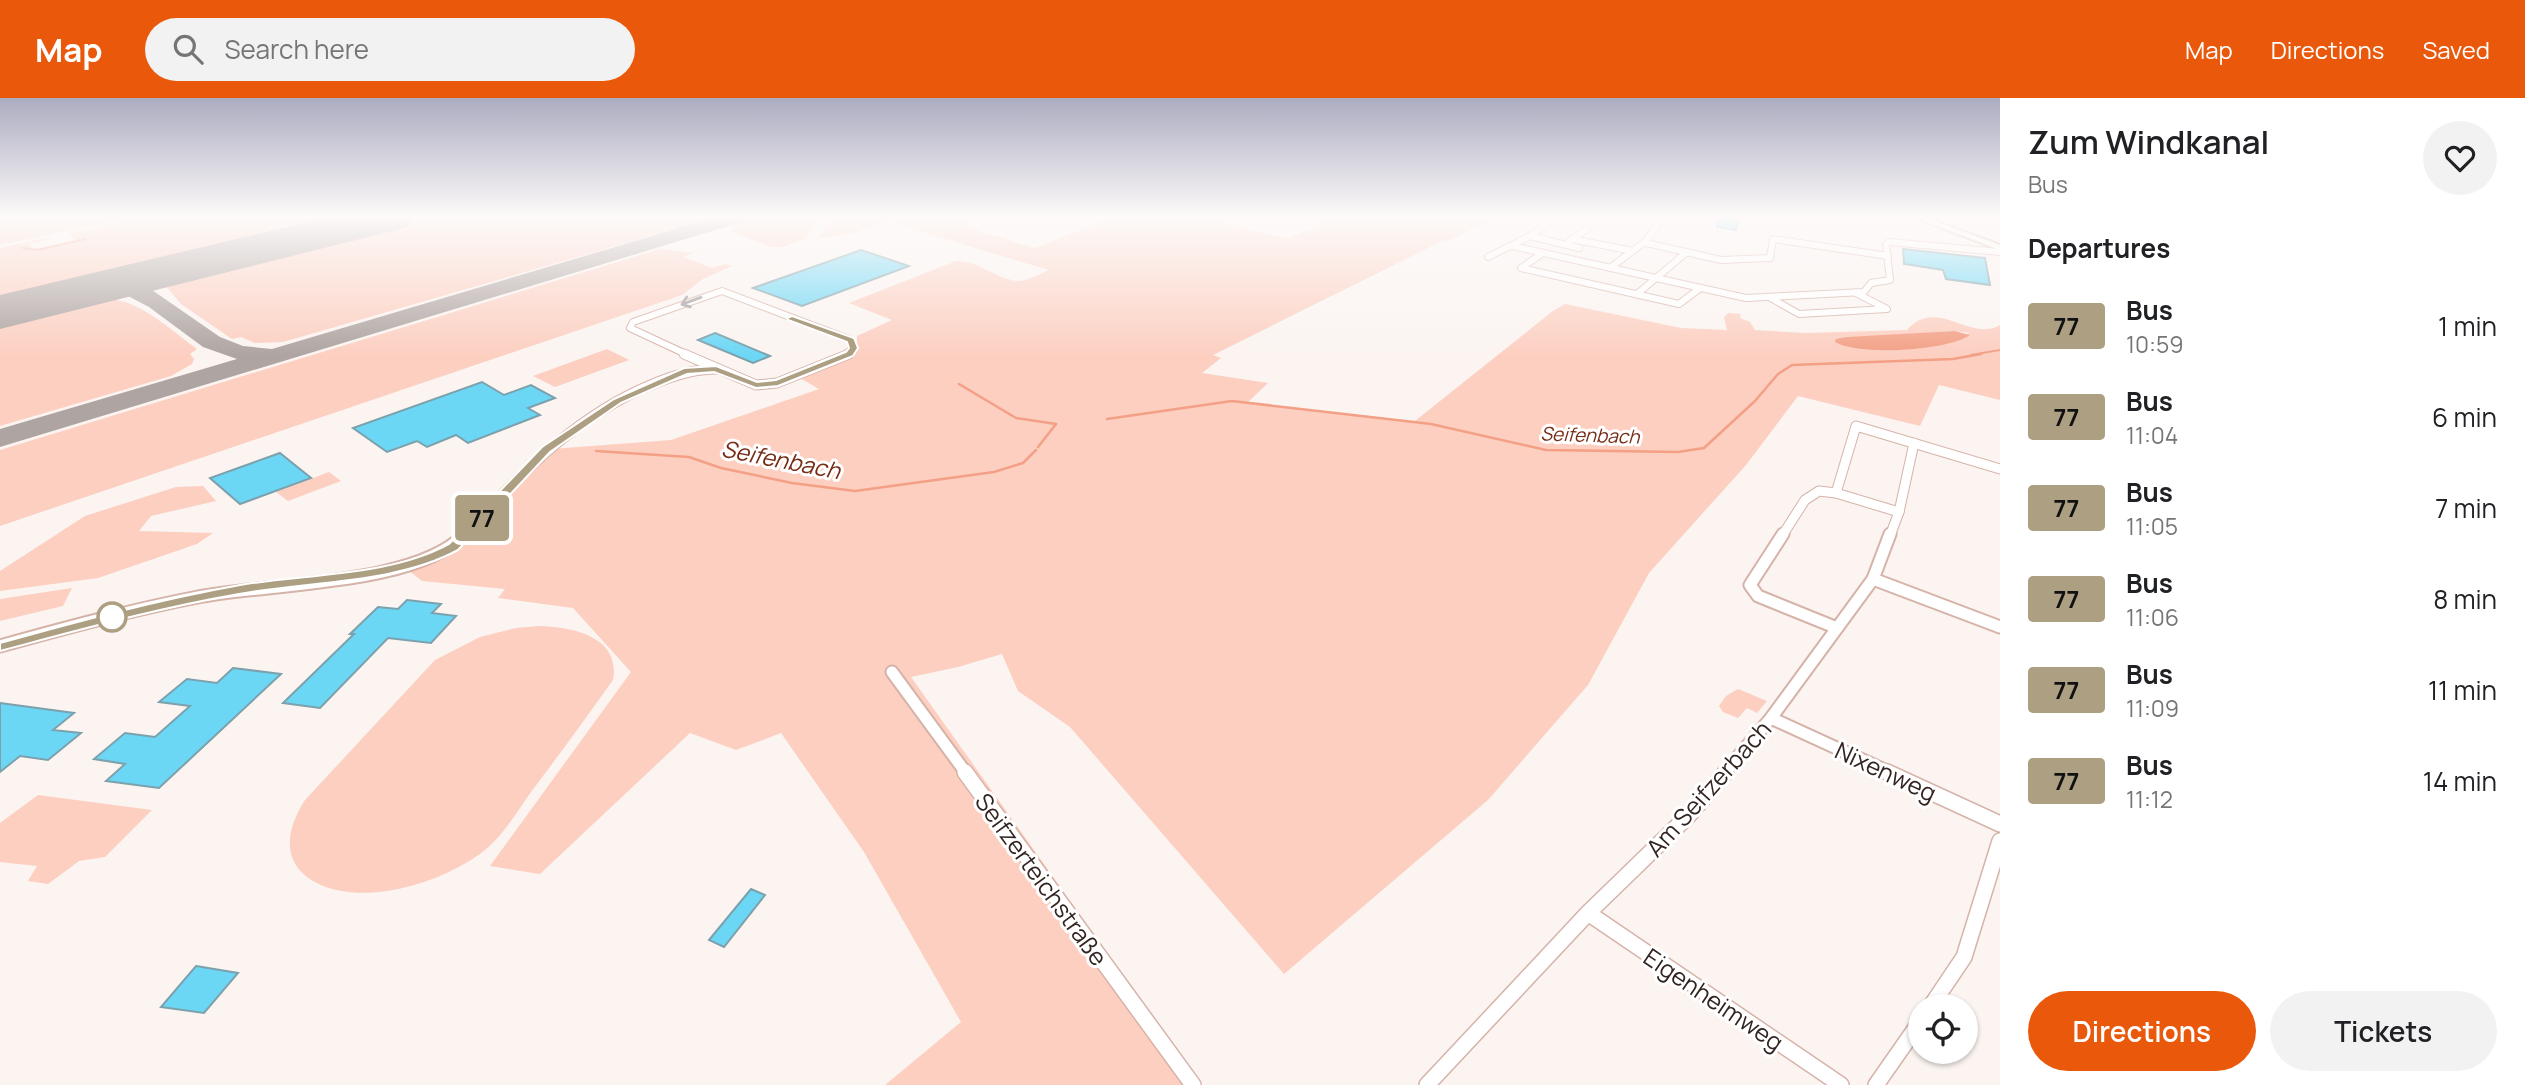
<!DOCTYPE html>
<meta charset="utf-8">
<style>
:root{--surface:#fff;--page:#f2f2f2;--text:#202124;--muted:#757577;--accent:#ea580c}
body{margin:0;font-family:Manrope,sans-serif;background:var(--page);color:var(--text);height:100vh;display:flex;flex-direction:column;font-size:26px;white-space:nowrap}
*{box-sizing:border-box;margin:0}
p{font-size:23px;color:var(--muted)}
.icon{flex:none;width:38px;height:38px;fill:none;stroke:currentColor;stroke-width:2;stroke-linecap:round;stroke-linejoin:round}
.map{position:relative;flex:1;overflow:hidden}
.panel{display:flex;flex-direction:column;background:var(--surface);width:525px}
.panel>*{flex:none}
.badge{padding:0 14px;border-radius:5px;font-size:24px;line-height:46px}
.tools{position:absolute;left:1908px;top:896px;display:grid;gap:14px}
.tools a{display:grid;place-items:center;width:70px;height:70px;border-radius:50%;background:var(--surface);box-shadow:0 2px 5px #0004;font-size:35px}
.map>.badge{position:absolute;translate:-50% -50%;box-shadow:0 0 0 4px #fff}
h2{padding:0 28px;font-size:26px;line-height:63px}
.round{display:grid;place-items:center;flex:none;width:74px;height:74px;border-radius:37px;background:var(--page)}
.summary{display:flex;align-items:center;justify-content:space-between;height:119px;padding:0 28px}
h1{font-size:33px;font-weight:600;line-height:52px}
.cta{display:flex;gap:14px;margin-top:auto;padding:14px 28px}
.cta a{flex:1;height:80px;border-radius:42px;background:var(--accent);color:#fff;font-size:28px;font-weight:600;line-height:80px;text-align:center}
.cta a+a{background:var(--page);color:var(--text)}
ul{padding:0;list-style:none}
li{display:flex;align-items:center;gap:21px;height:91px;padding:0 28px}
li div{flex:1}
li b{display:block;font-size:26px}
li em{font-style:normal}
li .badge{min-width:77px;font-weight:700;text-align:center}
header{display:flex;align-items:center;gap:42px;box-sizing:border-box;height:98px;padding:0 35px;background:var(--accent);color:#fff}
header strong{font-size:33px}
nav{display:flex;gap:38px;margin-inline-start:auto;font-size:24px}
.search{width:490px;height:63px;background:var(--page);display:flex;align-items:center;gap:18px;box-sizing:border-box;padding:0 24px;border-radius:38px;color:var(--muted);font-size:26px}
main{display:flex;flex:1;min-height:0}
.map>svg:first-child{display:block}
.green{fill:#fccfc1;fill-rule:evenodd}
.water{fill:#f3a086}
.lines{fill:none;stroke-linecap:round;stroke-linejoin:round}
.stream-far1{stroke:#f3a086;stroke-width:2}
.stream{stroke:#f3a086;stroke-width:2.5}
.taxiway{fill:#aea4a1;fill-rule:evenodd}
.runway{fill:#aea4a1;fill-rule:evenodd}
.building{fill:#6cd7f5;stroke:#7ca1ac;stroke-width:2}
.street-far3-casing{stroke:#d6b3a9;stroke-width:8}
.street-far2-casing{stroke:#d6b3a9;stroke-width:11}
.street-far1-casing{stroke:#d6b3a9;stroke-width:15}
.street-casing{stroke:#d6b3a9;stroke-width:18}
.secondary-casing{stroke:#d6b3a9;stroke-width:4}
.street-far3{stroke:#fff;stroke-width:6}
.street-far2{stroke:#fff;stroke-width:9}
.street-far1{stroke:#fff;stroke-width:11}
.street{stroke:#fff;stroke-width:15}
.secondary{fill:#fff;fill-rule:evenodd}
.oneway{stroke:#a39c9b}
.line{fill:#ad9f82;stroke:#fff;stroke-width:2}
.stop-dot{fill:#fff;stroke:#ad9f82;stroke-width:3.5}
.labels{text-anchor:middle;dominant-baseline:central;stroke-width:6;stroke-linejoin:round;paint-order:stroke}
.far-water-label{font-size:19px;font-style:italic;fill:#762c15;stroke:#fff}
.water-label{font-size:23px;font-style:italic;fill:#762c15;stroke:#fff}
.near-street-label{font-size:24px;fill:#322420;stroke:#fff}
</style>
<header>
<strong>Map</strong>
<div class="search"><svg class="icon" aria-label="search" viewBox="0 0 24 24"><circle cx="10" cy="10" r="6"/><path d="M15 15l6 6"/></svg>Search here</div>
<nav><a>Map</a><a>Directions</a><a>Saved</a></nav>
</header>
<main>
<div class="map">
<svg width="2000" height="987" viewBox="0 0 2000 987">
<rect width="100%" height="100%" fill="#fbf4f1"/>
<g class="green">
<polygon points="0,119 133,119 0,147"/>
<polygon points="144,119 345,119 0,201 0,150 49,139 52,141 29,146 34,151 75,142 68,135"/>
<polygon points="437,119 716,119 283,244 255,245 241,239 232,241 181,206 166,188"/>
<polygon points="753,119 821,119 803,142 782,149 771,149 730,133 736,125"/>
<polygon points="832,119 900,119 855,135 819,140"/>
<path d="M913,119H984L965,125L979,133L1035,150L1114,119H1200L1288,141L1334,119H1496L1449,143L1444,142L1213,257L1221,260L1202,275L1268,285L1247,305L1415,323L1553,213L1565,206L1681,230L1727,232L1724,219L1728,215L1741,216L1740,220L1750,224L1755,232L1805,235L1907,232C1937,198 1970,245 2000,227V302L1939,287L1920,328L1798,298L1746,367L1649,475L1588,587L1488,702L1284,876L1070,629L1018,593L1002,556L958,569L911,579L1201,987H885L961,924L864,754L781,635L736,652L690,635L540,776L490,768L631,574L573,510L498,500L505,491L422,483L408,472L443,461L460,451L552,351L671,342L819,291L800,280L853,257L857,250V238L892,222L849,205L956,163C978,162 995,181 1018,183C1027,183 1040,176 1049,172L895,126ZM1955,233L1969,235C1924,260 1885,248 1836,241Z"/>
<polygon points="660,151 694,155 683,159 712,170 726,166 732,168 703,181 682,197 0,428 0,352"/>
<path d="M107,201C139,201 172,233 197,251L190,256L194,261L192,266L171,278L0,328V228Z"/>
<polygon points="607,251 629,262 555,289 533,278"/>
<polygon points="329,374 341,383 288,403 276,394"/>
<polygon points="203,388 216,403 151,418 139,433 213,435 197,446 98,480 0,493 0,473 85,418 176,389"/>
<polygon points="72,490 63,508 0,523 0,501"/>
<path d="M539,528C572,529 621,538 613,582C586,620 559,657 531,694C516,715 502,740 480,756C453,775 420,788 387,793C323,803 260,772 305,702L435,562L480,539L516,530Z"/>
<polygon points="1738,591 1767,603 1757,615 1747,610 1738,620 1723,614 1719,608 1726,598"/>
<polygon points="38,697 152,712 105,759 79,763 48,786 28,783 37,768 0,764 0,725"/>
</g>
<path class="water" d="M1955,233L1970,237C1947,253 1858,258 1835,244L1836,241L1847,239Z"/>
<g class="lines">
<g class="stream-far1">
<polyline points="23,150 38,152 85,141"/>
<polyline points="1971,257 2000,252"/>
</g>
<g class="stream">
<polyline points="959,286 1016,320 1056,326"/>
<polyline points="1107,321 1232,303 1431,326 1546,352 1678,354 1704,350 1755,303 1778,276 1792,267 1953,261 1981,256"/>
<polyline points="1038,349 1056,326"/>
<polyline points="596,353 689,359 721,370 792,385 855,393 994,374 1023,365 1036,352"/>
</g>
<path class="taxiway" d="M716,119H747L745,123L0,349V331L237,261L203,249L149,209L128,198L104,197L66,205L58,203L55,198L58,193L104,184L133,186C147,175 170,161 188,166L191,170C182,181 164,183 152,192L220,239L243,248L272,251Z"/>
<polygon class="runway" points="329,119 414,119 408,129 0,231 0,197"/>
</g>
<g class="building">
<polygon points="1719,119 1739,119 1736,132 1717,129"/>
<polygon points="1903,151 1985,160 1990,187 1946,181 1943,172 1904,166"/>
<polygon points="861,152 909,168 802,208 753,190"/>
<polygon points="715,235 770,258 753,265 698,242"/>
<polygon points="482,284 504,297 531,287 555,300 528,310 540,317 468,345 456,337 427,349 417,343 387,354 353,330"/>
<polygon points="280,355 311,380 240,406 210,380"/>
<polygon points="407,502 441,506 432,515 456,518 431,545 388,540 320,610 283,605 354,536 350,536 378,509 398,511"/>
<polygon points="233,570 281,576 159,690 106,683 125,666 94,661 125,635 155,639 190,608 159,604 187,581 217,585"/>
<polygon points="0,605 74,615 53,632 81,635 48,662 20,658 0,674"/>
<polygon points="751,791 765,797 724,849 709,842"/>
<polygon points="196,868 238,875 204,915 161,909"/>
</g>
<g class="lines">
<g class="street-far3-casing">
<g id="street-far3">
<polyline points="1530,138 1579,150"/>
<polyline points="1571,141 1633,153"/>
<polyline points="1569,143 1587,131"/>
<polyline points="1646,145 1721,162 1770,160 1773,141 1888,158"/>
<polyline points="1512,148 1746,200 1864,194 1871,185 1890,182 1886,146 1890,144 2000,154"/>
<polyline points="1543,155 1521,170 1679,206 1699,191"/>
<polyline points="1488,159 1530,138 1556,119"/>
<polyline points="1610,170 1647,142 1662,119"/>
<polyline points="1637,196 1687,154"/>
<polyline points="1769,199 1799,216 1887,211 1856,195"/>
<polyline points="688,257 630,230 633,224 722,193 851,242 853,250 845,257"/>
</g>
</g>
<g class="street-far2-casing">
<g id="street-far2">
<polyline points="684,256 756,287 777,285 849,256"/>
<polyline points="1836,395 1856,328 2000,371"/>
<path d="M463,438C517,380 567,326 639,292C664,281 689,271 716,271"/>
<polyline points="1782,438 1805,402 1819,393 1836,395 1899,414"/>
<polyline points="1890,438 1899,414 1914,345"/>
</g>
</g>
<g class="street-far1-casing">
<g id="street-far1">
<polyline points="1783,436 1750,487 1758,498 1837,530"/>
<polyline points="1873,481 2000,529"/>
<path d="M0,548C65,530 131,512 198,499C268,485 416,488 465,436"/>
<polyline points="892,574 966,675"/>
<polyline points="1771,620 1891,675"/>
<polyline points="1724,675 1771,620 1873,481 1890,436"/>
</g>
</g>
<g class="street-casing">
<g id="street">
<polyline points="965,674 1193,987"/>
<polyline points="1887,674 2000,726"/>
<polyline points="1588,815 1841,987"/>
<polyline points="1931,908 1964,859 2000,743"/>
<polyline points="1427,987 1588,815 1688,718 1726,674"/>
<polyline points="1876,987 1920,924"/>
</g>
</g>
<g class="secondary-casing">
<polygon id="secondary" points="1913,119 1924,119 2000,147 2000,152"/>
</g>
<use href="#street-far3" class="street-far3"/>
<use href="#street-far2" class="street-far2"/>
<use href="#street-far1" class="street-far1"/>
<use href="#street" class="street"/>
<use href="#secondary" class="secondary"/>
</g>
<defs><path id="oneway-shaft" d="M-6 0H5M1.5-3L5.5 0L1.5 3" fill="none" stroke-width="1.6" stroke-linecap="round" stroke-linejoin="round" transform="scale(1.75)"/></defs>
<use class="oneway" href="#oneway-shaft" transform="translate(691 203) rotate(160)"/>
<linearGradient id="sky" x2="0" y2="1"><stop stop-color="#acacc1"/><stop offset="0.46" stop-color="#fdfaf9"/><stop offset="1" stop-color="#fdfaf9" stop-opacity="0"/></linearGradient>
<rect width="2000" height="258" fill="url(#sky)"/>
<path class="line" d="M792,218L854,240L858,250L853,258L778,288L756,290L714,274L687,276L621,305L550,354L458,452C396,486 308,483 239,496C158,510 79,532 0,553V545C76,524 157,502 240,487C304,476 392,478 449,446L542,349L614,301L684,270L716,268L757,284L776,282L846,254L849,250L847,244L788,222L787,220Z"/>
<circle class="stop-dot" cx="112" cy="519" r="14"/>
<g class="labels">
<g class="far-water-label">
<text transform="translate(1590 337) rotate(2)">Seifenbach</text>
</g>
<g class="water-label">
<text transform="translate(781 361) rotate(11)">Seifenbach</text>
</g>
<g class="near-street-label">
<text transform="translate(1886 673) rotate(25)">Nixenweg</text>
<text transform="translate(1708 690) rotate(-48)">Am Seifzerbach</text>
<text transform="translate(1042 781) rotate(54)">Seifzerteichstraße</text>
<text transform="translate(1714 901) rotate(34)">Eigenheimweg</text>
</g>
</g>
</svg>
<div class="tools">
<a><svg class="icon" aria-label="locate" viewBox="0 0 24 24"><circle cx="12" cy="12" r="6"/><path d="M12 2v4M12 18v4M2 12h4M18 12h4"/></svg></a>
</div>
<b class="badge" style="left:482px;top:420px;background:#ad9f82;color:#111">77</b>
</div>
<section class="panel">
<div class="summary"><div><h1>Zum Windkanal</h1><p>Bus</p></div><a class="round"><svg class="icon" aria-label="heart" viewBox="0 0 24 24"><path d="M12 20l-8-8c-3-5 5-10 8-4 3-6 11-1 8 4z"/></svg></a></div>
<h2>Departures</h2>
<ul>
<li><span class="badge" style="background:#ad9f82;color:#111">77</span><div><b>Bus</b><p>10:59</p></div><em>1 min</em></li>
<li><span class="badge" style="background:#ad9f82;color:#111">77</span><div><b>Bus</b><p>11:04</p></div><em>6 min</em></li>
<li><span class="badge" style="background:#ad9f82;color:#111">77</span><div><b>Bus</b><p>11:05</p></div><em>7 min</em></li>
<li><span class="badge" style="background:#ad9f82;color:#111">77</span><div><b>Bus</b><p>11:06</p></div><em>8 min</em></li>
<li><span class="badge" style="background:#ad9f82;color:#111">77</span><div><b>Bus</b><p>11:09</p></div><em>11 min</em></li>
<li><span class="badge" style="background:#ad9f82;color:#111">77</span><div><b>Bus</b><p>11:12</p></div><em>14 min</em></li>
</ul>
<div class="cta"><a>Directions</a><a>Tickets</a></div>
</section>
</main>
